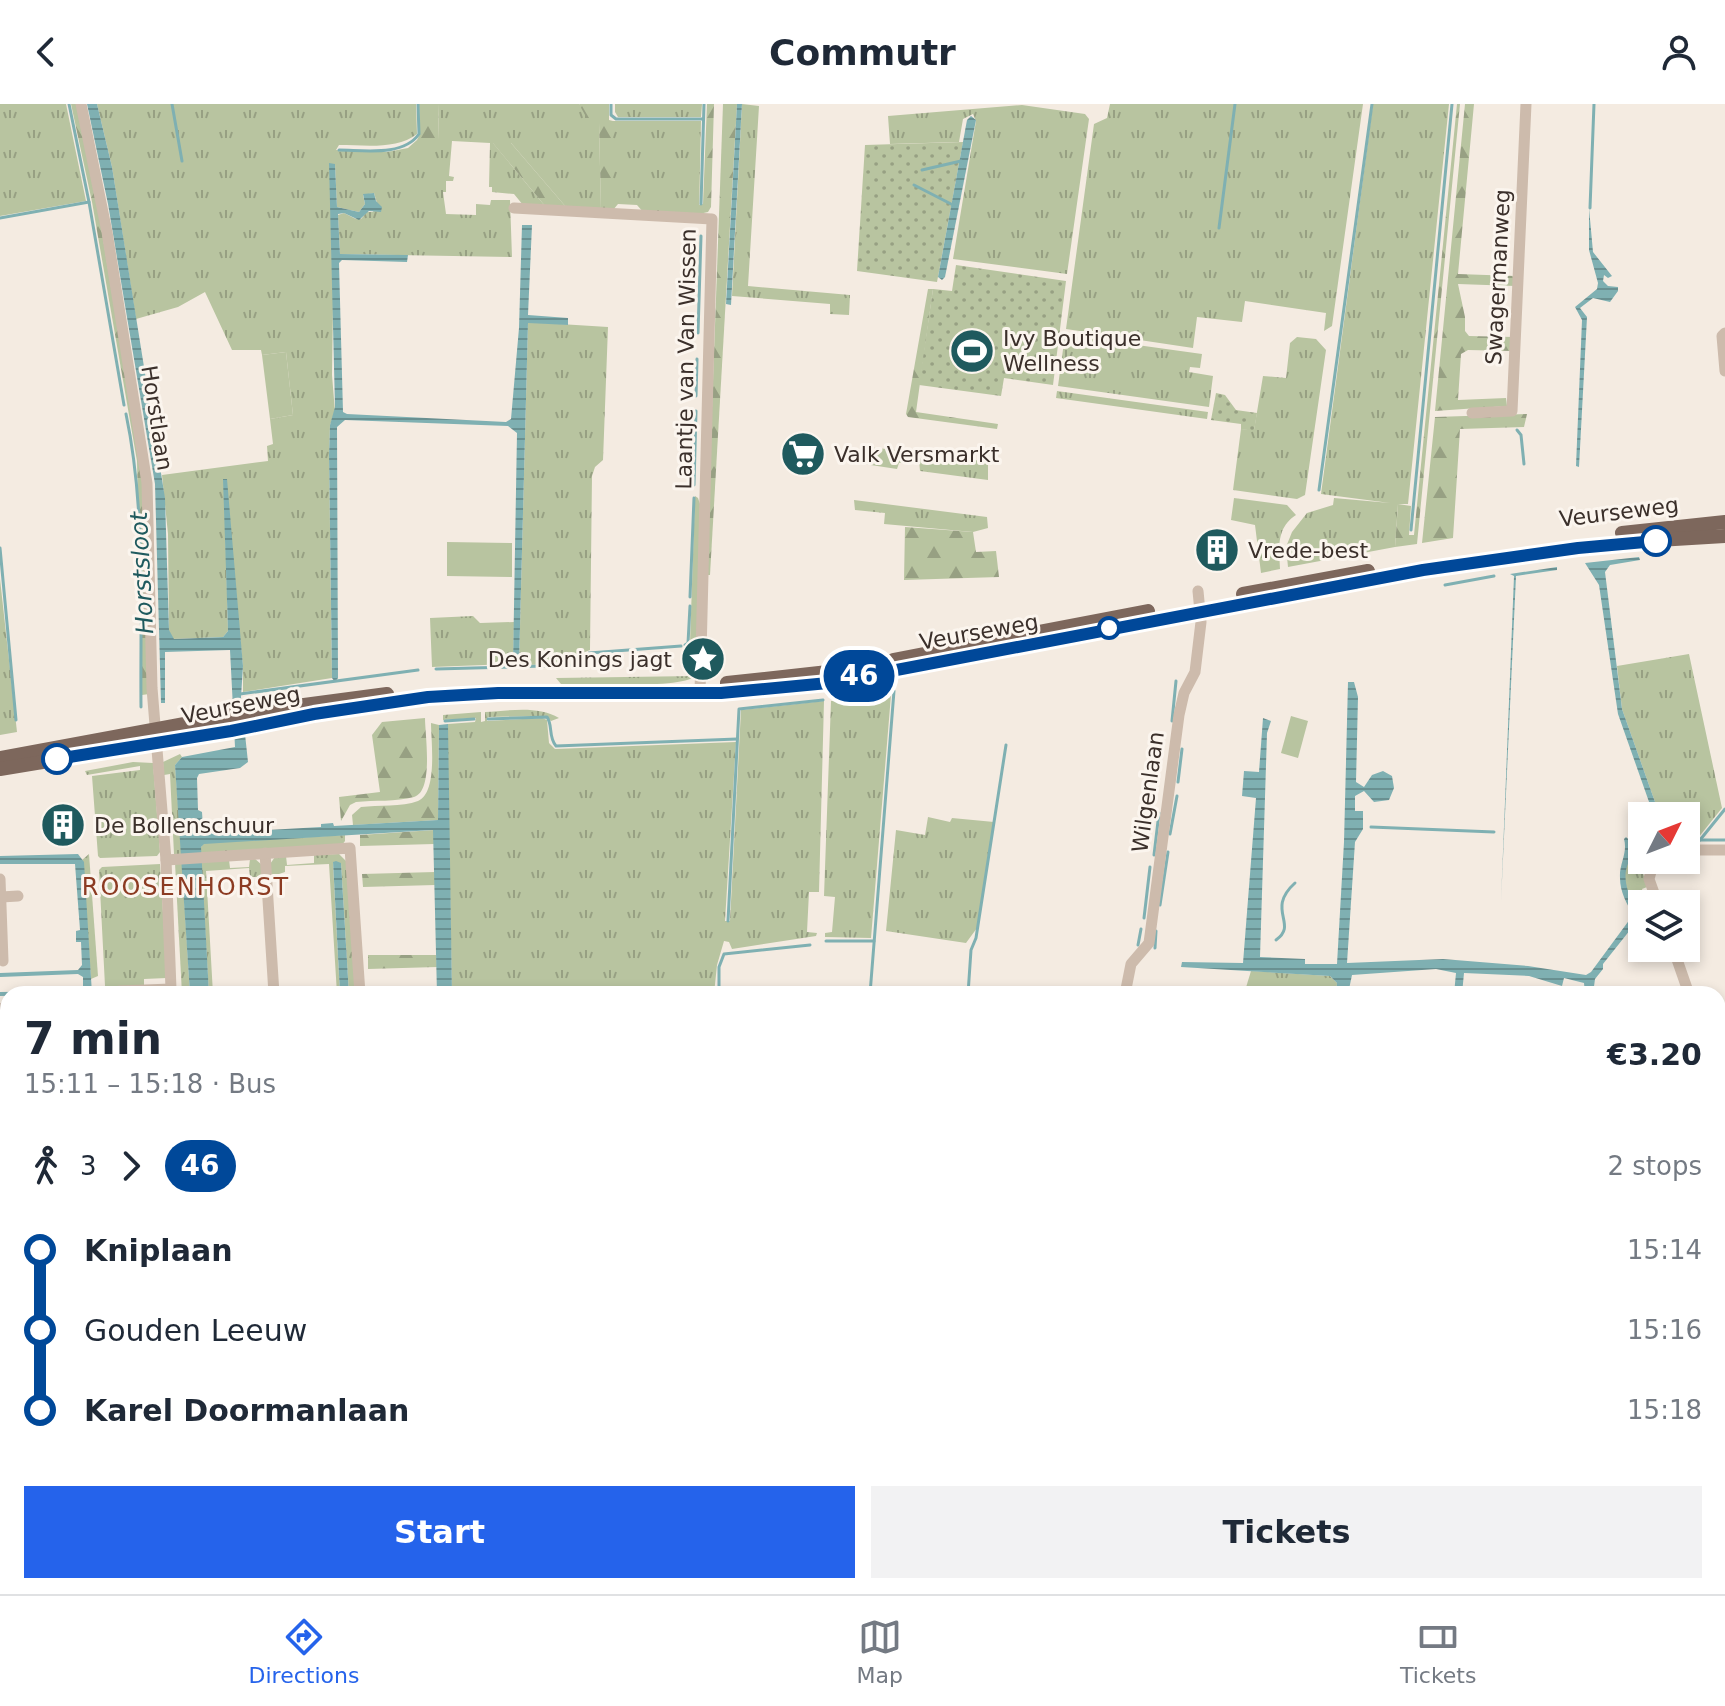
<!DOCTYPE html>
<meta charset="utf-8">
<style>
:root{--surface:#fff;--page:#f2f2f3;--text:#1f2937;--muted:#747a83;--line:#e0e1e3;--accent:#2563eb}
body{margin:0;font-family:"DejaVu Sans",sans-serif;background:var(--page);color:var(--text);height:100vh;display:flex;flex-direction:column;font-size:30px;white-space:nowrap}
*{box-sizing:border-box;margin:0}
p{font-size:26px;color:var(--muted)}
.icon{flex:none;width:44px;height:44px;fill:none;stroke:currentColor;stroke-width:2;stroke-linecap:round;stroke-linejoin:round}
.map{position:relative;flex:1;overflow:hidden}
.details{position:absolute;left:0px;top:882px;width:1726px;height:608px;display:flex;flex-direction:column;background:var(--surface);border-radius:24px 24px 0 0;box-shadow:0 4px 12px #0003}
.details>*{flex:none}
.badge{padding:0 16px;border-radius:26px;font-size:28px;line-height:52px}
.needle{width:52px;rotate:48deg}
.buttons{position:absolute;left:1628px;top:698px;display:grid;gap:16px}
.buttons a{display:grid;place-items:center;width:72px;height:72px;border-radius:0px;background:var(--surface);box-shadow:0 4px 12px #0003;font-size:40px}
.map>.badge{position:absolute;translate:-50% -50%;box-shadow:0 0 0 4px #fff}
.legs{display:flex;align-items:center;gap:12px;height:88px;padding:0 24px;font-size:26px}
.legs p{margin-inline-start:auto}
.headline{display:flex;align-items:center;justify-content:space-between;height:136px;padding:0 24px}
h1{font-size:44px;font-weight:800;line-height:60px}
.primary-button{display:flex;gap:16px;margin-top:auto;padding:16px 24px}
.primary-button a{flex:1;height:92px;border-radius:0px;background:var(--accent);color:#fff;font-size:32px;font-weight:800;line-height:92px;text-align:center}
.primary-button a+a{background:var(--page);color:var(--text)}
ul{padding:0 24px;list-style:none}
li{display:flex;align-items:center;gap:28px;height:80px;font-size:30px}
li i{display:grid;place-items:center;width:12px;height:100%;margin:0 10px;background:currentColor}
li i::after{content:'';width:20px;height:20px;margin:-10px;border:6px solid;border-radius:50%;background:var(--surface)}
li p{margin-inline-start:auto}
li:first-child i{background:linear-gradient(#0000 50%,currentColor 0)}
li:last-child i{background:linear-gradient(currentColor 50%,#0000 0)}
header{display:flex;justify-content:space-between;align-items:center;height:104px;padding:0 24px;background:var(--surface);font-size:36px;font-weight:800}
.tabs{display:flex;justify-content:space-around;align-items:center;height:112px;border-top:2px solid var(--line);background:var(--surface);font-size:22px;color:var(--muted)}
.tabs a{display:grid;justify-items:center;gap:4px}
.tabs .current{color:var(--accent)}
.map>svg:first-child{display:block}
.grass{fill:url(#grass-tufts)}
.forest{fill:url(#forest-firs)}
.park{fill:url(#park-dots)}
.pitch{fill:#b8c4a0}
.water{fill:url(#water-rules)}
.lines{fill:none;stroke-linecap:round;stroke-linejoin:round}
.stream{stroke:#7fb0b2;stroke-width:3}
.minor{stroke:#cdbbac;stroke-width:11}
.major{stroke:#7d675c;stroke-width:14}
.line-1-casing{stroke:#fff;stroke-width:18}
.line-1{stroke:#004899;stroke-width:12}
.stop-1-dot{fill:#fff;stroke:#004899;stroke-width:4}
.labels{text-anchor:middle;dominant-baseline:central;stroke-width:6;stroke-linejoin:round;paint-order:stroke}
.street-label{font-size:22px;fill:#3b302b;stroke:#fbf5ee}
.poi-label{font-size:22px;fill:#3b302b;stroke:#fbf5ee;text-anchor:start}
.water-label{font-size:24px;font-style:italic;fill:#1f5a5e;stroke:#fbf5ee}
.neighbourhood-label{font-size:24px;letter-spacing:2px;fill:#8c3b22;stroke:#fbf5ee}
</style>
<header><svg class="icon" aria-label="back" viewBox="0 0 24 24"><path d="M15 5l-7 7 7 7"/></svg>Commutr<svg class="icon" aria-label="person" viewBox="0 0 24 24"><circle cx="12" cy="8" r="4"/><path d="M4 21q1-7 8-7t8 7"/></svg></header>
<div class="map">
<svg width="1725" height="1490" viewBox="0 0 1725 1490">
<defs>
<pattern id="grass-tufts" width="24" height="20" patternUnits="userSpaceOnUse" patternTransform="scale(2)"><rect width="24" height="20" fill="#b8c4a0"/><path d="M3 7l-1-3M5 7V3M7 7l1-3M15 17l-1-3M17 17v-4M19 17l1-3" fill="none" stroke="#97a083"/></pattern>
<pattern id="forest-firs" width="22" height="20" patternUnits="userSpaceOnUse" patternTransform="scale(2)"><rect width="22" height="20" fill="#b8c4a0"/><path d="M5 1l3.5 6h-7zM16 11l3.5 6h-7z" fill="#97a083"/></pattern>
<pattern id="park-dots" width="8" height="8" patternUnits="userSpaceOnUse" patternTransform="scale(2)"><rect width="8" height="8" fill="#b8c4a0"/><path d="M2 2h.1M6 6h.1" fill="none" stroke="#97a083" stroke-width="1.8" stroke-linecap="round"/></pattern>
<pattern id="water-rules" width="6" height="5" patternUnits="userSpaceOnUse" patternTransform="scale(2)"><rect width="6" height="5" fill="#7fb0b2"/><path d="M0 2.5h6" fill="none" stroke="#699091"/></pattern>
</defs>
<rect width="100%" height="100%" fill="#f4ebe1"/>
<g class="grass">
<polygon points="0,0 66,0 86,97 0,112"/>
<path d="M97,0H416L417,30C397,46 364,41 339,41L336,46L387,48L408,44L417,36H439L438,0H579L599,19L601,106L566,103L511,39H493L545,102L523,101L514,90L492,88V83H489L490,39L452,37L449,72L454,73L453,77H446V88H443L446,110L476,111V100L490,101L491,96H510L512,153L340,150L338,111L344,109L356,115H361L367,108H373L377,99L374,89L363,91L365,100L359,108L337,103L335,60L332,271L335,308L330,321L329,351L332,574L243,588V562L224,375L228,527L223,533L173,535L169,527L168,430L162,371L268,357L267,342L273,340L270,315L293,311L286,248L262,251L261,246H232L205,188L178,203L136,215L112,63Z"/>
<polygon points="615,0 702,0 701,13 618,13 615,8"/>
<polygon points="742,0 759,2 748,182 850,191 849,211 830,210 830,200 732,192"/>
<polygon points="1110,0 1363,0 1332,222 1324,227 1326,209 1245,197 1242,218 1197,213 1193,244 1066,225 1094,20 1107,14"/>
<polygon points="1373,0 1449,0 1408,400 1398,400 1395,443 1288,463 1286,443 1292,428 1307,409 1333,401 1334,394 1390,399 1321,390"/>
<polygon points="1022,1 1085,10 1089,15 1067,170 953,155 976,17 973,10 963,15 959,38 890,40 888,12"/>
<polygon points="613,17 701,17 699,110 644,109 637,101 618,100 613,106"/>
<polygon points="528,218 608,223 603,356 595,363 592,372 590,546 585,548 584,560 519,561"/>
<polygon points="1065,231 1202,250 1200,264 1190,263 1189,268 1213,272 1209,303 1058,282"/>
<polygon points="1297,233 1316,235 1326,246 1305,391 1297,395 1233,386 1241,325 1254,326 1263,272 1286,274 1290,239"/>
<polygon points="1057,287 1208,308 1207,315 1056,294"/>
<polygon points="867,343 916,348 910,357 899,359 897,365 864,360"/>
<polygon points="926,349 988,358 988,376 920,367 919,356"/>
<polygon points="695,392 698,394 700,400 697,544 686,544 690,539"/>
<path d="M1234,394L1287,401L1296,411C1276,424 1279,444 1280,465L1261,469L1255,421L1231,416Z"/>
<polygon points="854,396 987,413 988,424 973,428 884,420 885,409 855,406"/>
<polygon points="0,475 17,628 0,631"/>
<polygon points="473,512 480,519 514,518 513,560 432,563 430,514"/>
<polygon points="1689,550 1722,704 1698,734 1686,734 1686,712 1660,712 1622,605 1617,562"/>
<path d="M695,572C684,585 583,580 561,580L556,574Z"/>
<polygon points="891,591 871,834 825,833 825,829 832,828 835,793 824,792 831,597"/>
<path d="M824,597L819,788H809L807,828L817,829L816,832L732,845L729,838L724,837L717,861L714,890H452L447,628L448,620L475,618L476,614L443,616V611L481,608V618L485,617V608C509,607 537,601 559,614L551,617L546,612L488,613L487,617L542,614L547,616L549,639L555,645L736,638L725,817H730L741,606Z"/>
<polygon points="180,650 182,653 175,661 182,751 174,750 170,670 164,671 163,658"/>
<polygon points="133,658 153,659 160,748 157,752 100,754 98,752 92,672 140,666 140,662 87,671 85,667"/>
<polygon points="928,713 950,718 952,714 994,718 977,824 966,839 886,827 896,726 925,731"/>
<polygon points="345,731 345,737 342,741 201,749 201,743 204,739"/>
<path d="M1642,742V756H1647L1643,769L1647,783L1642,785L1647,800H1642L1637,805C1628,790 1616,766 1632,750C1636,747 1639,745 1642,742Z"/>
<polygon points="89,750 98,872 91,875 82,756"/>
<polygon points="339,750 348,759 356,890 349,890 341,759 333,759 340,890 337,890 329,760 285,762 285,768 270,773 270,760 275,753 286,752 287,761 314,759 314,751"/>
<polygon points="254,754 262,761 264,773 250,773 249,764 206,767 213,890 209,890 201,757 229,756 230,764 249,763 250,755"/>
<polygon points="175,759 182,759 190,890 182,890"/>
<polygon points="160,760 167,874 144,875 144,883 108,884 105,882 99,766 102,763"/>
<polygon points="1251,867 1330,872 1337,879 1336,890 1244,890"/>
<polygon points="0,1219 8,1219 8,1464 0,1457"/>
<polygon points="209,1482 689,1482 689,1490 210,1490"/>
<polygon points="712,1482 1270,1482 1269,1490 712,1490"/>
</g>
<g class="forest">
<polygon points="71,0 77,0 92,67 143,379 149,590 142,591 137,357 92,98"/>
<polygon points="419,0 438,0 439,36 417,36 420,30"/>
<polygon points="579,0 609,0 609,16 613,17 613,106 601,106 599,19 590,20"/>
<polygon points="707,0 714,0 711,103 708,108 699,110 699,101 703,100"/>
<polygon points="723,0 737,0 710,471 706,471"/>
<polygon points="1457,0 1460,0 1417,440 1395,443 1398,400 1411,402 1409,431 1414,431"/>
<polygon points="1465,0 1474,0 1458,170 1515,172 1515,182 1458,180 1465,213 1465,227 1469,232 1513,233 1512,247 1468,246 1461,250 1458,296 1506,294 1507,302 1435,307"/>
<polygon points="492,38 511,39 566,103 545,102"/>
<polygon points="928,185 933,185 916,308 998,320 997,325 908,313 906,310"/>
<polygon points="1527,310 1524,323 1460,325 1453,434 1422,439 1435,313"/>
<polygon points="905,423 973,428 976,448 996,447 999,473 904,476"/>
<path d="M425,614C425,631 434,687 414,693C396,698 374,696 356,698L350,701L341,717L339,693L380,688L372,631L382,618Z"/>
<path d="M431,619L439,621L438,716L353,721L352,711L361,703C378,701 402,703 418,697C438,689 431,637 431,619Z"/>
<polygon points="434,726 434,740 360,742 360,731"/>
<polygon points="435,768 435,781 363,783 362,770"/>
<polygon points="368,851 436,851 437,863 368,865"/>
</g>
<g class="park">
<polygon points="963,38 937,178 857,167 865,41"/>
<polygon points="956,161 1066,177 1053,281 1004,274 1001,292 919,281 933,185 952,187"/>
<polygon points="1216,289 1225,291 1236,306 1257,309 1254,327 1241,325 1241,320 1211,316"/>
</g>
<g class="pitch">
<polygon points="286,248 293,311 270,315 262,251"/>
<polygon points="447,438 512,439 512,473 447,472"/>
<polygon points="1291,612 1308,617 1298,654 1281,649"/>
</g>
<g class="water">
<polygon points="87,0 97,0 112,63 165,394 169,526 174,535 223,533 228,527 223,375 227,375 243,562 241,593 248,658 240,664 199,670 197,674 198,706 202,708 203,723 199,724 199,730 321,723 321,720 333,719 334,722 438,716 439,621 448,620 452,890 437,890 433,726 204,740 201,743 209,890 190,890 175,661 182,653 235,643 230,546 165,548 165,599 161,599 155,380 108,100"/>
<polygon points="737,0 742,0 731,201 726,200"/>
<polygon points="971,12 976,16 945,173 942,176 938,173 967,16"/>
<polygon points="329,59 335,60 337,103 359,108 365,100 363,90 374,89 376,97 382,103 381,108 369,107 359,116 344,109 338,110 340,150 408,151 407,158 342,156 339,159 343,308 347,310 506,318 511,315 519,224 522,121 532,121 528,211 568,214 568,221 528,219 519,561 516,563 513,560 517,329 508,322 345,316 337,323 338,574 335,578 332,574 329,351 330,321 335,303"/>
<polygon points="1589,104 1593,148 1612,172 1608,174 1604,171 1603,177 1608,182 1618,183 1618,187 1610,198 1593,194 1580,204 1587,213 1579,363 1576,362 1582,216 1575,203 1597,185 1598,179 1589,146"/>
<polygon points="1639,453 1640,456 1610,461 1605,468 1622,605 1660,712 1654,712 1618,610 1599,481 1585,459"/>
<polygon points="1557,463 1557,466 1516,472 1501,798 1514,472 1510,470"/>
<path d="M1348,578H1354L1358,593L1356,678L1364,683L1372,671L1383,667L1392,672L1394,684L1389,696L1374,698L1364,687L1355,692V707H1363V725L1355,738L1347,859L1443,855L1528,862L1586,871L1591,868L1633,811C1627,800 1620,788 1620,774C1619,760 1628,749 1624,735L1626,733L1639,745C1619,763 1624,782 1636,805L1642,803V811L1603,860V865L1595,875L1593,890H1585L1584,879L1564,874L1562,882L1529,872L1464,869L1462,890H1454L1456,869L1436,865L1352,871L1348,890H1336L1337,879L1330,872L1181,863L1182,858L1243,859L1256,694L1242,692L1244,667L1259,668L1263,614L1271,617L1267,629L1260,853L1305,855V860H1337L1344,738Z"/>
<polygon points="78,750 84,758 92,890 0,892 0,888 79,887 83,883 83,873 78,870 0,873 0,869 78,866 82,861 81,838 76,838 76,827 80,826 75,760 0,760 0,752"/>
<polygon points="336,757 341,759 349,890 340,890 333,758"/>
</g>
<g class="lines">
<g class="stream">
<polyline points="69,0 89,98 124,301"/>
<polyline points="172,0 182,57"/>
<polyline points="611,0 611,11 616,15 703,15"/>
<path d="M339,46C363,46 403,53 419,30L418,0"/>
<polyline points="922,66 961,57"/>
<polyline points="914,81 953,101"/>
<polyline points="701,100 704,0"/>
<polyline points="1590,104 1594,0"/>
<polyline points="0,114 89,98"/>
<polyline points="1219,124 1235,0"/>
<polyline points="698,229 701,132"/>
<polyline points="696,292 697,255"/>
<path d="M126,310C146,405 140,506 141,603"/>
<polyline points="1517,326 1521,331 1524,360"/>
<polyline points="694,381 696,307"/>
<polyline points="1319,386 1372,0"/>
<polyline points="1411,426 1452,0"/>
<polyline points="0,444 16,616"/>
<polyline points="1445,481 1494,472"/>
<polyline points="690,493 694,394"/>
<polyline points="685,541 688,539 690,502"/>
<polyline points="554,562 586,561 589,549 681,542"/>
<polyline points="436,565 544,562"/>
<polyline points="240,590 418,566"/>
<polyline points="832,594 894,587 870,890"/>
<path d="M488,615L547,613C553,621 548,633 556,642L737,635"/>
<polyline points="445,617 474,615"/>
<polyline points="1172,617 1176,577"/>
<polyline points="1178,678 1182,645"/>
<polyline points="1371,723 1494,728"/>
<polyline points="1170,730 1177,692"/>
<polyline points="1686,736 1725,736"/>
<polyline points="1700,736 1725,705"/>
<polyline points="1154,751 1159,709"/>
<polyline points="1160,801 1168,748"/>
<polyline points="1144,814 1150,763"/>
<polyline points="728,817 739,605 823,596"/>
<path d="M1276,836C1299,820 1265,806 1295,779"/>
<polyline points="826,837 874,837"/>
<polyline points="1138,841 1141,825"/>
<polyline points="1155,844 1156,827"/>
<polyline points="719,890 719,863 724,850 810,841"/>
<polyline points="968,890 971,846 976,834 1006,641"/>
<polyline points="0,1461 8,1467"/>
<polyline points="12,1482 12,1490"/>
<polyline points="404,1488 413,1482"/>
<polyline points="753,1489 754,1482"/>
<polyline points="297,1490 297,1482"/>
<polyline points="387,1490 387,1482"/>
<polyline points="879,1490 880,1482"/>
<polyline points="981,1490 982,1482"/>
<polyline points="1037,1490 1039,1482"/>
<polyline points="1106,1490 1108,1482"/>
<polyline points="1172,1490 1173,1482"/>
</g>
<g class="minor">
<polyline points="81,0 107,128 147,379 152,584 166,756 171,885 119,887"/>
<polyline points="514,104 712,115 700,589"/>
<polyline points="1725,229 1722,232 1725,267"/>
<polyline points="1472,309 1512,307 1526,0"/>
<polyline points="1686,746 1725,746"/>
<polyline points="265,749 274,890"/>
<polyline points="166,756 350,744 360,890"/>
<polyline points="1654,756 1649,775 1658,800"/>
<polyline points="0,775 3,857"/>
<polyline points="1,793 18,792"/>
<polyline points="1673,844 1689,890"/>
<polyline points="1125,890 1131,860 1149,839 1179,611 1184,589 1195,568 1201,518 1198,487"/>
<polyline points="3,904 5,979"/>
<polyline points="1718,964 1725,965"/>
<polyline points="1718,1082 1725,1082"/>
<polyline points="1718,1457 1725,1457"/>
<polyline points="1676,1482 1678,1490"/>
</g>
<g class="major">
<polyline points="1622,429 1725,418"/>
<polyline points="1243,490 1368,467"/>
<polyline points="893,556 1148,507"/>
<polyline points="727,579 828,568 869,561"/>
<polyline points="0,654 244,609 387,590"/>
<polyline points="0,665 231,627 314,610 428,593 498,589 721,589 828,579 1423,466 1625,438 1725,432"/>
</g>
</g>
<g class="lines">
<g class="line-1-casing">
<polyline id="line-1" points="57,655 231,627 314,610 428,593 498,589 721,589 828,579 1423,466 1578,444 1656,437"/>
</g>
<use href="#line-1" class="line-1"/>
</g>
<defs>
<g id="stadium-disc" transform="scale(2.3)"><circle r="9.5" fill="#1f5a5e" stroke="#fbf5ee"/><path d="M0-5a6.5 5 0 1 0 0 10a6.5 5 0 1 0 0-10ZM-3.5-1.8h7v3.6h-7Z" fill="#fff"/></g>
<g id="supermarket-disc" transform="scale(2.3)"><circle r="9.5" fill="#1f5a5e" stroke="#fbf5ee"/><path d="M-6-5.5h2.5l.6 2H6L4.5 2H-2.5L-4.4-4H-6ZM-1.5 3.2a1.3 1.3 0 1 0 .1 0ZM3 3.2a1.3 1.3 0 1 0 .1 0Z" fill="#fff"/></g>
<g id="building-disc" transform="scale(2.3)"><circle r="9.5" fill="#1f5a5e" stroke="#fbf5ee"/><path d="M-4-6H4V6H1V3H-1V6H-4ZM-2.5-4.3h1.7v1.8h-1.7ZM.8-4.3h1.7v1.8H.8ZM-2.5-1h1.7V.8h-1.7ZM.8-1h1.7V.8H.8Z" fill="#fff"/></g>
<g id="sight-disc" transform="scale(2.3)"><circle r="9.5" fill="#1f5a5e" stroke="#fbf5ee"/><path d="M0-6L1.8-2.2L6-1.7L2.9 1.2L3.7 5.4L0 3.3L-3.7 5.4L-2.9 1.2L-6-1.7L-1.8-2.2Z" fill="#fff"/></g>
</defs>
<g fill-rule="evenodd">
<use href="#stadium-disc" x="972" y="247"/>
<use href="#supermarket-disc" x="803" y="350"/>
<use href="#building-disc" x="1217" y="446"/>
<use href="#sight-disc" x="703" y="555"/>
<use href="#building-disc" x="63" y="721"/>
</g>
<g class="stop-1-dot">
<circle cx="1656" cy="437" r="14"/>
<circle cx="1109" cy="524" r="10"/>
<circle cx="57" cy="655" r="14"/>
</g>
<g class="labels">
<g class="street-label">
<text transform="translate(1498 173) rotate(-87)">Swagermanweg</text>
<text transform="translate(686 255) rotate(-89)">Laantje van Van Wissen</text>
<text transform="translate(157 314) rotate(81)">Horstlaan</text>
<text transform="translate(1619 408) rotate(-7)">Veurseweg</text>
<text transform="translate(979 528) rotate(-10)">Veurseweg</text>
<text transform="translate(241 601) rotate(-11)">Veurseweg</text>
<text transform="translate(1148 688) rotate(-82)">Wilgenlaan</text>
</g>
<g class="poi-label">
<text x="1003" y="234">Ivy Boutique<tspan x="1003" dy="25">Wellness</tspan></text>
<text x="834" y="350">Valk Versmarkt</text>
<text x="1248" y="446">Vrede-best</text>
<text x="672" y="555" text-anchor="end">Des Konings jagt</text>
<text x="94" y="721">De Bollenschuur</text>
</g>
<g class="water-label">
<text transform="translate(142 469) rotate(-93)">Horstsloot</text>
</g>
<g class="neighbourhood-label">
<text x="186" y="783">ROOSENHORST</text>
</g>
</g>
</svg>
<div class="buttons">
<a><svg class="needle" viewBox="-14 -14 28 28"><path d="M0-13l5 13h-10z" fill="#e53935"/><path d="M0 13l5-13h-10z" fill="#747a83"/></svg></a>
<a><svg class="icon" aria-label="layers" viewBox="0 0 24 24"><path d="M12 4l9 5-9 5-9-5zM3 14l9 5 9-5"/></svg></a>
</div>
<b class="badge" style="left:859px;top:572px;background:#004899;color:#fff">46</b>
<section class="details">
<div class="headline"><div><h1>7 min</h1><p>15:11 – 15:18 · Bus</p></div><b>€3.20</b></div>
<div class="legs"><svg class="icon" aria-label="walk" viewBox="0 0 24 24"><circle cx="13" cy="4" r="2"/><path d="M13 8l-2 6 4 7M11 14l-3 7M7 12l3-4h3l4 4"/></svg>3<svg class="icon" aria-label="forward" viewBox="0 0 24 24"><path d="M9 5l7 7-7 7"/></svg><b class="badge" style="background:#004899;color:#fff">46</b><p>2 stops</p></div>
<ul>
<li><i style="color:#004899"></i><b>Kniplaan</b><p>15:14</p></li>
<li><i style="color:#004899"></i><span>Gouden Leeuw</span><p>15:16</p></li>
<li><i style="color:#004899"></i><b>Karel Doormanlaan</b><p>15:18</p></li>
</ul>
<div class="primary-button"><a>Start</a><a>Tickets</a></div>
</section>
</div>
<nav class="tabs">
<a class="current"><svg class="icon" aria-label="directions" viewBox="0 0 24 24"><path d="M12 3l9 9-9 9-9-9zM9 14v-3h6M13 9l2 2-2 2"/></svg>Directions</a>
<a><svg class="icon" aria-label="map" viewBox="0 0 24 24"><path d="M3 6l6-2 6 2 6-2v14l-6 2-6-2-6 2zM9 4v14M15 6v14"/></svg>Map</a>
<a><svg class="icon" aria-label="tickets" viewBox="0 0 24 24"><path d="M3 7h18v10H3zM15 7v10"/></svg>Tickets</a>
</nav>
